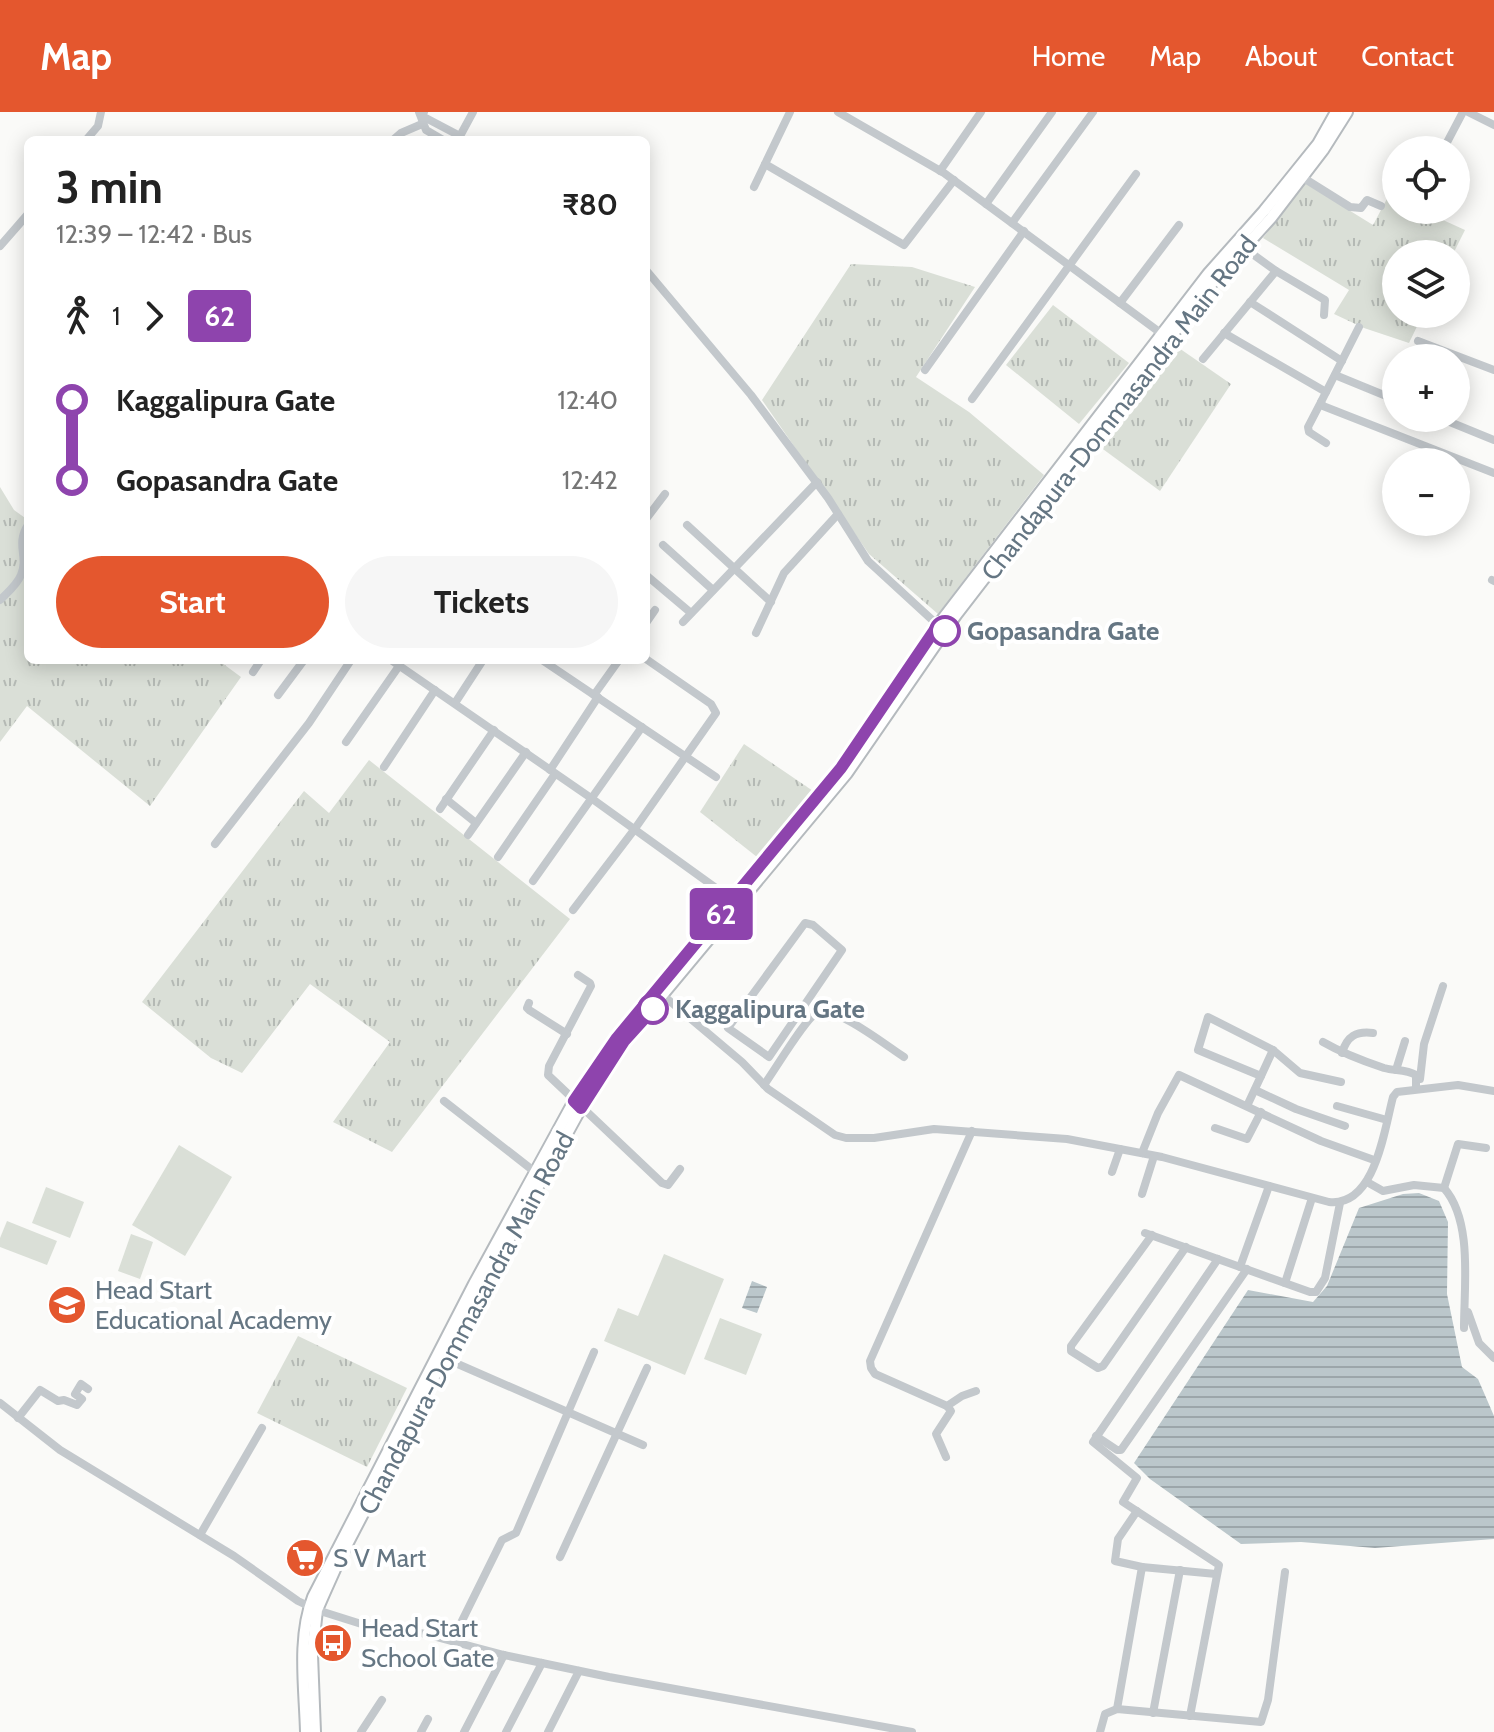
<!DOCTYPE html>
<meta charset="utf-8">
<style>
:root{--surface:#fff;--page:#f6f6f6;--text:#222;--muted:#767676;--accent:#e4572e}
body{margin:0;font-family:Cabin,sans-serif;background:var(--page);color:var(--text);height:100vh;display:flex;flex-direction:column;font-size:30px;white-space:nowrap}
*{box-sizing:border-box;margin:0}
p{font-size:26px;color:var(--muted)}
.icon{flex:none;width:44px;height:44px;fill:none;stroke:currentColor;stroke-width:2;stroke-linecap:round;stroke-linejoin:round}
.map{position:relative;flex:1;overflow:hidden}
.panel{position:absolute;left:24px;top:24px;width:626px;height:528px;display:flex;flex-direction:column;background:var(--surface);border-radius:12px;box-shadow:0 4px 20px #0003}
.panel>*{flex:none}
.badge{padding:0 16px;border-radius:6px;font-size:28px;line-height:52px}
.fabs{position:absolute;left:1382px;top:24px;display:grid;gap:16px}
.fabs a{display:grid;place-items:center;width:88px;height:88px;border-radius:50%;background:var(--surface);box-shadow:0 4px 20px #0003;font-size:40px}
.map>.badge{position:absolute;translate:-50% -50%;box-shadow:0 0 0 4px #fff}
.legs{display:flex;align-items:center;gap:12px;height:88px;padding:0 32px;font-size:26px}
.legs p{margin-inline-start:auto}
.overview{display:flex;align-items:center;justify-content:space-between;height:136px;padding:0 32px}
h1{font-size:44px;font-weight:700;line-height:60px}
.button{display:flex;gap:16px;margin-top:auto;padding:16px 32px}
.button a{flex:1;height:92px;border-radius:48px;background:var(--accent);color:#fff;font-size:32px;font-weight:700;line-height:92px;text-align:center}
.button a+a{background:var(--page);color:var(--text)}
ul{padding:0 32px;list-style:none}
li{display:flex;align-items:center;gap:28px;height:80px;font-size:30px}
li i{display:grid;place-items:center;width:12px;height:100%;margin:0 10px;background:currentColor}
li i::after{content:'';width:20px;height:20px;margin:-10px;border:6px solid;border-radius:50%;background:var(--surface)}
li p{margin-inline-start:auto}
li:first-child i{background:linear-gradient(#0000 50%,currentColor 0)}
li:last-child i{background:linear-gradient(currentColor 50%,#0000 0)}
header{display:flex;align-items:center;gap:48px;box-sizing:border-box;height:112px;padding:0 40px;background:var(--accent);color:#fff}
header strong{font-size:38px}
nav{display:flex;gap:44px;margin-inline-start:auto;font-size:28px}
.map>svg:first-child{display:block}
.grass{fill:url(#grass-tufts)}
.garden{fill:#dadfd7}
.water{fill:url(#water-rules)}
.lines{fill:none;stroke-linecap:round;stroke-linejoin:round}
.major-casing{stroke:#b5babe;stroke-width:14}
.minor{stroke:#c3c8cc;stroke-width:8}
.major{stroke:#fff;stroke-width:10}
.line-1-casing{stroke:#fff;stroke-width:18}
.line-1{stroke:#8e44ad;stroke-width:12}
.stop-1-dot{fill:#fff;stroke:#8e44ad;stroke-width:4}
.labels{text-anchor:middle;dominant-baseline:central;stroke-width:8;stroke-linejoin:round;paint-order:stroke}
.street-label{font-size:26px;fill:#657683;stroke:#fff}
.stop-label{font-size:26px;font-weight:bold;fill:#657683;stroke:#fff;text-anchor:start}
.poi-label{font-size:26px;fill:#657683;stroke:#fff;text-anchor:start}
</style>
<header>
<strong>Map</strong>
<nav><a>Home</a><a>Map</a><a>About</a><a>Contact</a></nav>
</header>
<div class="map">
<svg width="1494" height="1620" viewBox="0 0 1494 1620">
<defs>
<pattern id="grass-tufts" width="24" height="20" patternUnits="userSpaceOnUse" patternTransform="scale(2)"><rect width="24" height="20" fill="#dadfd7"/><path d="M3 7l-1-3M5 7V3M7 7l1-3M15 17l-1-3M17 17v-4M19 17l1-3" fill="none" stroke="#b4b9b4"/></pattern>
<pattern id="water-rules" width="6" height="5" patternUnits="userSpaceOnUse" patternTransform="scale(2)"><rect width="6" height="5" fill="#bbc7cb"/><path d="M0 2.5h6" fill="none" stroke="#9ca6aa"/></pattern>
</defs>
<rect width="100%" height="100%" fill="#fafaf8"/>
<g class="grass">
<polygon points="1305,71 1373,113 1389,83 1396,86 1396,98 1421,98 1465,118 1453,142 1396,142 1396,202 1423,202 1409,231 1364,216 1334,202 1349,178 1263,126"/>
<polygon points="851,152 912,155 975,175 916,265 969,300 1044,363 938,502 869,442 762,288"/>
<polygon points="1053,193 1129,251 1079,312 1006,253"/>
<polygon points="1176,234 1231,272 1160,379 1096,332"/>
<polygon points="0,375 14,398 28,408 28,548 218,548 241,565 150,694 27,594 0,630"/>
<polygon points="744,632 813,679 757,745 700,700"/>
<polygon points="369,648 570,807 392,1040 333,1010 390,930 310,872 242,961 211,946 142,890 304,679 329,701"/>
<polygon points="298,1224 407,1276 367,1355 257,1301"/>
</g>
<g class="garden">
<polygon points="179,1033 232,1065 185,1144 132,1113"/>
<polygon points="46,1075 84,1090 70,1126 32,1111"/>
<polygon points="7,1109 57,1129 47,1153 0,1135 0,1126"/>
<polygon points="131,1122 153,1130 140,1167 118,1159"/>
<polygon points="664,1142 724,1167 685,1263 604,1229 618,1196 638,1204"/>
<polygon points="720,1206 762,1222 746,1263 704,1247"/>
</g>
<g class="water">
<polygon points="1419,1081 1439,1089 1448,1110 1447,1182 1462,1255 1478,1267 1494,1304 1494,1427 1375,1436 1301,1430 1241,1432 1150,1367 1134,1351 1248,1178 1313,1190 1327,1174 1359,1096 1403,1082"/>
<polygon points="752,1169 767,1175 757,1201 742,1196"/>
</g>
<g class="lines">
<g class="major-casing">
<g id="major">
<path d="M306,1620C305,1577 297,1526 313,1485L474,1172L574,989L617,926L841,656L938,513L1208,162L1264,99L1318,32L1336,0"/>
<polyline points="315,1620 312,1543 317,1498 324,1482 341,1444 446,1242 581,996 624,929 847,661 956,503 1213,170 1271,106 1323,38 1347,0"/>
</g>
</g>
<g class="minor">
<polyline points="419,0 426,18 443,28"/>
<polyline points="424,0 422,4 460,24 473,0"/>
<polyline points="838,0 944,61 1162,222"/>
<polyline points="1468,0 1494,13"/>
<polyline points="86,28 98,14 101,0"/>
<polyline points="393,28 401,21 422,12"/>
<polyline points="1443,38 1463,0"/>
<polyline points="765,52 904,133 954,68"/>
<polyline points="940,59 981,0"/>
<polyline points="1302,65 1350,95 1361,96 1367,88 1381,94"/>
<polyline points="754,75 790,0"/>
<polyline points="986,92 1052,0"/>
<polyline points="1012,111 1093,0"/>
<polyline points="1240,133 1276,159 1325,188 1324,203"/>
<polyline points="0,134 28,102"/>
<polyline points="646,158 751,283 828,386 868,449 941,516"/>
<polyline points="1250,190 1342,249"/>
<polyline points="1120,191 1179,113"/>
<polyline points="1359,215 1321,290 1323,294 1494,361"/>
<polyline points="1224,221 1326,280"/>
<polyline points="1418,229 1494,258"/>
<polyline points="1203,247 1276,159"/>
<polyline points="925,258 1024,119"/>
<polyline points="1335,263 1396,288"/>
<polyline points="972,287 1136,62"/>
<polyline points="1321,290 1308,315 1309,320 1326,331"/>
<polyline points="1440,306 1494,328"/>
<polyline points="646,407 665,382"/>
<polyline points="687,413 771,490"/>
<polyline points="663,433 713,478"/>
<polyline points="646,463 691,501"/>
<polyline points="1492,468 1494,469"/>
<path d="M0,488C7,481 17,473 21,463C29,444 15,433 28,413"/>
<polyline points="683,510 817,370"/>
<polyline points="646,511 655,498"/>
<polyline points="756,521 784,461 838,402"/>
<polyline points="391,548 591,686 734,789"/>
<polyline points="542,548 716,665"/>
<polyline points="253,560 261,548"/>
<polyline points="278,583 304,548"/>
<polyline points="594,583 619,548"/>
<polyline points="455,591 483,548"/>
<polyline points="346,630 399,554"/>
<polyline points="384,655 435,578"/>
<polyline points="550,658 598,585"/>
<polyline points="446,687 476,711"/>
<polyline points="440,697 494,618"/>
<polyline points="468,723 526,640"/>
<polyline points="215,732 309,611 351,548"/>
<polyline points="498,745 555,662"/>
<polyline points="533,769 642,615"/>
<polyline points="573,798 634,718 716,601 711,592 646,547"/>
<polygon points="805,811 813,813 842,838 769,945 728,916"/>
<polyline points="578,863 590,871 591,874 549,954 548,963 662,1071 668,1073 680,1057"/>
<path d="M659,880L742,950L768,977L835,1023L846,1026H874L934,1017L1067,1027L1162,1045L1329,1090C1375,1095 1384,1019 1393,985L1397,980L1458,973L1494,979"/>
<polyline points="529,891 527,896 529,898 567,922"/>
<path d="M1323,930C1342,941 1363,949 1384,956C1395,959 1406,957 1416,963V976"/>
<path d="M1342,941C1347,924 1356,919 1373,921"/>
<polyline points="1396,958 1405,929"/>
<polyline points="1261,964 1273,938"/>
<polyline points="1420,967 1424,932 1443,874"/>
<path d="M764,973C775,958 803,910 816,901C833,891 888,935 904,945"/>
<polyline points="1255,978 1296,997 1345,1014"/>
<polyline points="444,989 535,1060"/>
<polyline points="1247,994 1261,964 1198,938 1208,905 1273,938 1300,961 1341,970"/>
<polyline points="1337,994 1387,1008"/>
<polyline points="1215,1016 1247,1027 1261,1000"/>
<polyline points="972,1019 870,1249 871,1256 875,1262 947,1294 962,1284 976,1279"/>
<polyline points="1142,1041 1158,1001 1179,963 1321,1029 1374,1048"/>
<polyline points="1112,1060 1120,1037"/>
<polyline points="1367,1070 1383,1079 1414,1073 1444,1076 1458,1032 1486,1036"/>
<path d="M1444,1076C1473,1109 1464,1174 1464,1216"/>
<polyline points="1142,1082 1154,1044"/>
<polyline points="1145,1121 1310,1180 1316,1180 1325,1166 1340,1091"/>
<polyline points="1152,1123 1071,1234 1071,1239 1098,1256 1103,1254 1186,1135"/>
<polyline points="1240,1155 1269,1074"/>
<polyline points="1285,1171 1312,1086"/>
<polyline points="1468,1200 1479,1231 1494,1246"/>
<polyline points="444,1246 643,1333"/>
<polyline points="0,1291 60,1338 234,1444 298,1489 317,1498 390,1521 421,1521 504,1543 609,1565 912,1620"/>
<polyline points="18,1306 40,1278 58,1289 64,1288 77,1293 82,1287 75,1282 81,1272 88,1277"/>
<polyline points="1096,1324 1117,1338 1121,1338 1247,1157"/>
<polyline points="946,1345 936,1322 951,1299 947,1294"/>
<polyline points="1137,1399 1118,1427 1115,1449 1142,1455"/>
<polyline points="200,1423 262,1316"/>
<polyline points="560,1445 647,1256"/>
<polyline points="452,1529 502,1428 516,1421 594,1240"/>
<polyline points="1117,1597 1142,1455 1216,1462"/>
<polyline points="1153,1601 1180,1458"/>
<polyline points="1190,1604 1219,1453 1123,1390 1137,1366 1093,1330 1218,1147"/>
<polyline points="361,1620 382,1588"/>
<polyline points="421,1620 428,1607"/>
<polyline points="464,1620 504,1543"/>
<polyline points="506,1620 542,1551"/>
<polyline points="548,1620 579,1559"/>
<polyline points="1100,1620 1105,1602 1117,1597 1261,1610 1268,1588 1285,1460"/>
</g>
<use href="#major" class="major"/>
</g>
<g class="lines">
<g class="line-1-casing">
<polyline id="line-1" points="653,897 624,929 581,996 574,989 617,926 841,656 938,513 945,519"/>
</g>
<use href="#line-1" class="line-1"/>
</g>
<defs>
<g id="school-disc" transform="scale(2)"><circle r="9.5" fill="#e4572e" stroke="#fff"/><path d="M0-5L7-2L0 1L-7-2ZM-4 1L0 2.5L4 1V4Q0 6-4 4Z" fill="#fff"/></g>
<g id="supermarket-disc" transform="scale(2)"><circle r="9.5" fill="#e4572e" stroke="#fff"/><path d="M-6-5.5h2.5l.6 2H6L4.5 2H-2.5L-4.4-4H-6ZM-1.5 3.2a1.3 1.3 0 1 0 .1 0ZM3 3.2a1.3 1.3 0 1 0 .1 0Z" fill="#fff"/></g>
<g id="bus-disc" transform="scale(2)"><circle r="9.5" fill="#e4572e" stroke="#fff"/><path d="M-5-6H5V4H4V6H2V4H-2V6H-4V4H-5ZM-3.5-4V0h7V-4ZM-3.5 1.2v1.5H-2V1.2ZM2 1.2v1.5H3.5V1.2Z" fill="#fff"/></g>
</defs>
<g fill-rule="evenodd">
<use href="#school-disc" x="67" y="1193"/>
<use href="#supermarket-disc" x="305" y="1446"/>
<use href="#bus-disc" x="333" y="1531"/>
</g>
<g class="stop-1-dot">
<circle cx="945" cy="519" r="14"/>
<circle cx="653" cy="897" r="14"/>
</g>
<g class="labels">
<g class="street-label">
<text transform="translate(1119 296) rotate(-52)">Chandapura-Dommasandra Main Road</text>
<text transform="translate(466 1211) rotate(-62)">Chandapura-Dommasandra Main Road</text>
</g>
<g class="stop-label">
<text x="967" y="519">Gopasandra Gate</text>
<text x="675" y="897">Kaggalipura Gate</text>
</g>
<g class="poi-label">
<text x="95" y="1178">Head Start<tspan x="95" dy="30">Educational Academy</tspan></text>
<text x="333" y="1446">S V Mart</text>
<text x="361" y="1516">Head Start<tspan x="361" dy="30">School Gate</tspan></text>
</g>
</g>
</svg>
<div class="fabs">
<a><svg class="icon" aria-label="locate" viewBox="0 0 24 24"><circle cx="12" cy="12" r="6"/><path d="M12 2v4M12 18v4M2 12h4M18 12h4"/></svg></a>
<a><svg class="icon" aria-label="layers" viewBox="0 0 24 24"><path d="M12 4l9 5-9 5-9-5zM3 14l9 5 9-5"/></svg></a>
<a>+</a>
<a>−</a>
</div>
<b class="badge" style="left:721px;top:802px;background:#8e44ad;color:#fff">62</b>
<section class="panel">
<div class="overview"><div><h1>3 min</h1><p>12:39 – 12:42 · Bus</p></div><b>₹80</b></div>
<div class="legs"><svg class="icon" aria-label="walk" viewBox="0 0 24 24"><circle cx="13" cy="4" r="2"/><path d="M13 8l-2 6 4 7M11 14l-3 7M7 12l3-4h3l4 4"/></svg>1<svg class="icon" aria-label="forward" viewBox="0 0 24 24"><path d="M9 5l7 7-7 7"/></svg><b class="badge" style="background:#8e44ad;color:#fff">62</b></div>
<ul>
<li><i style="color:#8e44ad"></i><b>Kaggalipura Gate</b><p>12:40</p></li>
<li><i style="color:#8e44ad"></i><b>Gopasandra Gate</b><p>12:42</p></li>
</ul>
<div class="button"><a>Start</a><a>Tickets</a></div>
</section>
</div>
